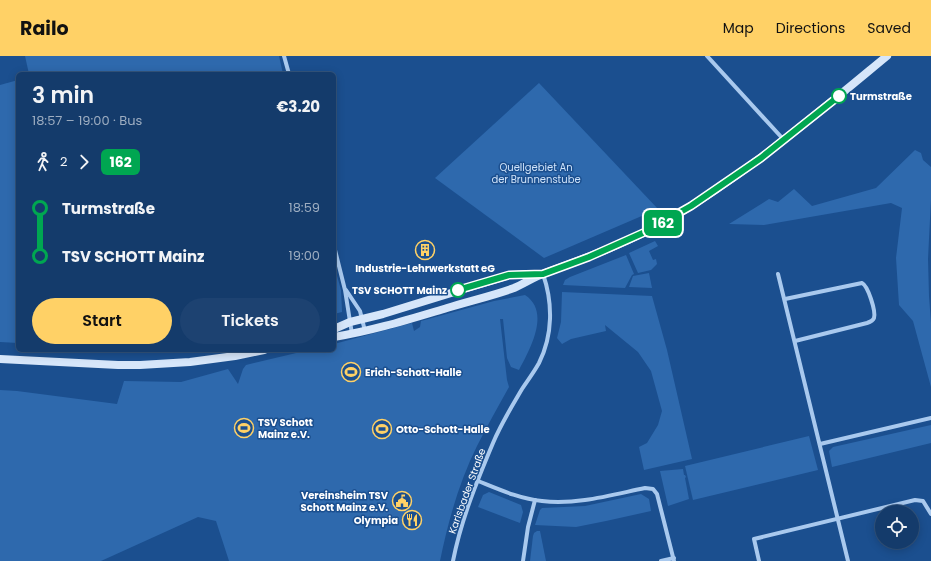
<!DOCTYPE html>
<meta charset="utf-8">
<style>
:root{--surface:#143b6b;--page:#1d4271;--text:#f1f3f6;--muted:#9dadc1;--line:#33557e;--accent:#ffd166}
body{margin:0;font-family:Poppins,sans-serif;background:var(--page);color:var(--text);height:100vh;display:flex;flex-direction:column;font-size:15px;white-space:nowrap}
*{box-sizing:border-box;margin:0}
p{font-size:13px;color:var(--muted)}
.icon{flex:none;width:22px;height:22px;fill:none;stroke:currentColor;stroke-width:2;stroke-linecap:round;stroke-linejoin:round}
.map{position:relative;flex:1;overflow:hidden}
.panel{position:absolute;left:16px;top:16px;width:320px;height:280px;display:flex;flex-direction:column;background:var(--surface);border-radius:6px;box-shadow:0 2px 10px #0003,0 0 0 1px var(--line)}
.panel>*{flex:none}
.badge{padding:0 8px;border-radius:6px;font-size:14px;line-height:26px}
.tools{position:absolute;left:875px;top:449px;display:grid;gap:8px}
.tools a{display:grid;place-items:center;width:44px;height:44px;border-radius:50%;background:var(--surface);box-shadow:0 2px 10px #0003,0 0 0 1px var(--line);font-size:20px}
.map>.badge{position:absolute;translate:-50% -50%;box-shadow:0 0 0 2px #fff}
.legs{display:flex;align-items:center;gap:6px;height:44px;padding:0 16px;font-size:13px}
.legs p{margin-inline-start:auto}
.headline{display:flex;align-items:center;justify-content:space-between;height:68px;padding:0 16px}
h1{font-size:22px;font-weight:600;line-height:30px}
.cta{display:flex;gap:8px;margin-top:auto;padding:8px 16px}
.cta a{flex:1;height:46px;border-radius:24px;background:var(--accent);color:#111;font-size:16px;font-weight:600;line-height:46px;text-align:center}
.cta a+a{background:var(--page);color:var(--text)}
ul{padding:0 16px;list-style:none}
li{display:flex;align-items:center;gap:14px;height:48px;font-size:15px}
li i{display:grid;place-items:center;width:6px;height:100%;margin:0 5px;background:currentColor}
li i::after{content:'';width:10px;height:10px;margin:-5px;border:3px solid;border-radius:50%;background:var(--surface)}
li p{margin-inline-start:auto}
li:first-child i{background:linear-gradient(#0000 50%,currentColor 0)}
li:last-child i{background:linear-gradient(currentColor 50%,#0000 0)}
header{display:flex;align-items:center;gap:24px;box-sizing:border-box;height:56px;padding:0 20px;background:var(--accent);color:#111}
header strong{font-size:19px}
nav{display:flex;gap:22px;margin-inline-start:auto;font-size:14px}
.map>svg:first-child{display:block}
.green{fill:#2e69ad}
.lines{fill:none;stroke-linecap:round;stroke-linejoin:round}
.street{stroke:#a9c9ee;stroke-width:4}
.secondary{stroke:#d6e6fa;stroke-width:8}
.line-1-casing{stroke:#fff;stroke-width:9}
.line-1{stroke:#00a651;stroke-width:6}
.stop-1-dot{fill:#fff;stroke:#00a651;stroke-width:2}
.labels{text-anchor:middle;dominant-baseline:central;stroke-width:3;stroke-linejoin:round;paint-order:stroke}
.stop-label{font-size:10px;font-weight:bold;fill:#fff;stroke:#1b4f8f;text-anchor:start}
.park-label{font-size:10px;fill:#cfe3fa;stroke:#1b4f8f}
.poi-label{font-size:10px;font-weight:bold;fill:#fff;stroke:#1b4f8f;text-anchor:start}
.street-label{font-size:10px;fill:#fff;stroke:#1b4f8f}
</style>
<header>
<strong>Railo</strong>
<nav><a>Map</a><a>Directions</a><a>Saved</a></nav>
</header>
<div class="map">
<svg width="931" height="505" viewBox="0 0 931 505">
<rect width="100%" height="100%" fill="#1b4f8f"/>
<g class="green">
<polygon points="25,0 279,0 283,18 29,18"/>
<polygon points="18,24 18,287 0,286 0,29"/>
<polygon points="539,27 658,153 544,202 435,122"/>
<polygon points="915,94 921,97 923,104 931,111 931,143 928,203 929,240 931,267 931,331 913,265 899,249 896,202 902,152 891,147 764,169 729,168 769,143 778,146 794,133 812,150 876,132"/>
<polygon points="655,185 658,190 649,195 653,204 656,203 657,208 651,214 638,217 629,197"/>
<polygon points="626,199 634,218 632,219 625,232 563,229 565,224 570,221"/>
<polygon points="334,209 341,234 342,256 334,258"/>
<polygon points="649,217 652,232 629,231 633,220"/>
<polygon points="562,236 652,240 667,294 692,403 644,414 639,391 647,387 658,369 662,355 651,315 638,296 605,269 606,275 571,283 562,288 557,282 561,266"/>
<path d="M525,239C551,256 530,293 519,314L511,311L507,302L503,263H500L507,324L509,331C498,351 487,370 477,390C459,426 448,466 440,505H229L216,465L198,461L101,505H0V334L17,335L117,348L124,325L181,326L228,313L238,328L243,313L246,309L309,294H334V288L412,267L414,275L420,271L421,265L494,245Z"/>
<polygon points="931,369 931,387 832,411 829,395 833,391"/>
<polygon points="809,380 818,414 693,444 685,410"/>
<polygon points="683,413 684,419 685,419 686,421 685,422 689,443 668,450 660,415"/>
<polygon points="489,436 521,449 523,456 520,467 478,451 483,439"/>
<polygon points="641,438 649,443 651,455 606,465 576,471 535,469 540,454 542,452 585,450"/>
<polygon points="537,475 540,475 546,505 530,505 533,480 534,477"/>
</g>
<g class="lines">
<g class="street">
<polyline points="284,0 289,18"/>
<polyline points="707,0 784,84"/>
<polyline points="334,190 345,234 352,278"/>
<polyline points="778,218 848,505"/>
<polyline points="346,234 360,255 365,275"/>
<path d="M785,243L862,227C868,230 876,255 874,262C873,265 870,266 867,267L795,285"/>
<polyline points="820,388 931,362"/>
<path d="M478,425C498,433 520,443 542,445C577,449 611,439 645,432L653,433L657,438L674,505"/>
<path d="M453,505C461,464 477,425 493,387C501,368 512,350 522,333C528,324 534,316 539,307C553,279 553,247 543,218"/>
<polyline points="523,505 528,471 535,444"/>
<polyline points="661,505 674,502"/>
<polyline points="759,505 754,483 915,444 923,445 931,458"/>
</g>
<g class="secondary">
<polyline points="334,273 350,266 383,258 509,219 538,218"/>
<path d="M334,281C372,275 410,263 447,252C469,245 492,240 514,232C525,227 534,221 545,217C589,201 632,185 673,161C750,115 818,57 887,0"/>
<polyline points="0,303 118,309 140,309 190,306 235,300 264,294"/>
</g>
</g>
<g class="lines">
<g class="line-1-casing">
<polyline id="line-1" points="458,234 509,219 543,218 589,201 645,176 691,150 761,102 839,40"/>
</g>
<use href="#line-1" class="line-1"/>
</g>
<defs>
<g id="building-ring" transform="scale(1)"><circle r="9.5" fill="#1b4f8f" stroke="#ffd166" stroke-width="1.5"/><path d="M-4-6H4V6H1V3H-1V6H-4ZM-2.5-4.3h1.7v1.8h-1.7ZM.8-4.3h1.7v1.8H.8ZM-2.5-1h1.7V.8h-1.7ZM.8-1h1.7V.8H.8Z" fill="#ffd166"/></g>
<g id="stadium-ring" transform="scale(1)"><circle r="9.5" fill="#1b4f8f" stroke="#ffd166" stroke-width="1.5"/><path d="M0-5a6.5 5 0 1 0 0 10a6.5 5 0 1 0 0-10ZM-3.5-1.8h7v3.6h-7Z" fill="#ffd166"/></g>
<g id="civic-ring" transform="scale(1)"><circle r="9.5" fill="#1b4f8f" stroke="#ffd166" stroke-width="1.5"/><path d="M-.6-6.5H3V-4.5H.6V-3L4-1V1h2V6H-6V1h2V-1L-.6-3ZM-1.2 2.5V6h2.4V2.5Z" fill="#ffd166"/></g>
<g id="restaurant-ring" transform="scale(1)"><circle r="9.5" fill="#1b4f8f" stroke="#ffd166" stroke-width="1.5"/><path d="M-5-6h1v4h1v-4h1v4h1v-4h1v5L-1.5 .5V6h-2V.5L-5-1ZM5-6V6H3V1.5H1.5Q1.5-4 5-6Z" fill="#ffd166"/></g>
</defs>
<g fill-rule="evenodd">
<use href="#building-ring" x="425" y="194"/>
<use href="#stadium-ring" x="351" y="316"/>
<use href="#stadium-ring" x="244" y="372"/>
<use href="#stadium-ring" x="382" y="373"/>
<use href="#civic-ring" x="402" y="445"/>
<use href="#restaurant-ring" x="412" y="464"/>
</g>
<g class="stop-1-dot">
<circle cx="839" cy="40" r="7"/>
<circle cx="458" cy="234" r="7"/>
</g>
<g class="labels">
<g class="stop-label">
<text x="850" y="40">Turmstraße</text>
<text x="447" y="234" text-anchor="end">TSV SCHOTT Mainz</text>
</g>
<g class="park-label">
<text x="536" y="111">Quellgebiet An<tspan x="536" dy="12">der Brunnenstube</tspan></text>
</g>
<g class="poi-label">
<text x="425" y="212" text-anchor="middle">Industrie-Lehrwerkstatt eG</text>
<text x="365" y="316">Erich-Schott-Halle</text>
<text x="258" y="366">TSV Schott<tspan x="258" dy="12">Mainz e.V.</tspan></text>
<text x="396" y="373">Otto-Schott-Halle</text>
<text x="388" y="439" text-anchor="end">Vereinsheim TSV<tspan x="388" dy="12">Schott Mainz e.V.</tspan></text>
<text x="398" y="464" text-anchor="end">Olympia</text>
</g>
<g class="street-label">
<text transform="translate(467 435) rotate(-70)">Karlsbader Straße</text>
</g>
</g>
</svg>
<div class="tools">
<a><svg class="icon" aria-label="locate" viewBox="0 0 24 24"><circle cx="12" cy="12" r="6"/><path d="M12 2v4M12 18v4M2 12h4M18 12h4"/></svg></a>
</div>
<b class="badge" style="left:663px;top:167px;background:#00a651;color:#fff">162</b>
<section class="panel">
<div class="headline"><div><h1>3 min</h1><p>18:57 – 19:00 · Bus</p></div><b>€3.20</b></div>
<div class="legs"><svg class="icon" aria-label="walk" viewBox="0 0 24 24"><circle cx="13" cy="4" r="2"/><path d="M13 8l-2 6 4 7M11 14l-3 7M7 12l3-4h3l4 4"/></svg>2<svg class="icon" aria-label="forward" viewBox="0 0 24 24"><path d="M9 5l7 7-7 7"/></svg><b class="badge" style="background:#00a651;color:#fff">162</b></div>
<ul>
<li><i style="color:#00a651"></i><b>Turmstraße</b><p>18:59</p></li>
<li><i style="color:#00a651"></i><b>TSV SCHOTT Mainz</b><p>19:00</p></li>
</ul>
<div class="cta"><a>Start</a><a>Tickets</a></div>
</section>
</div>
